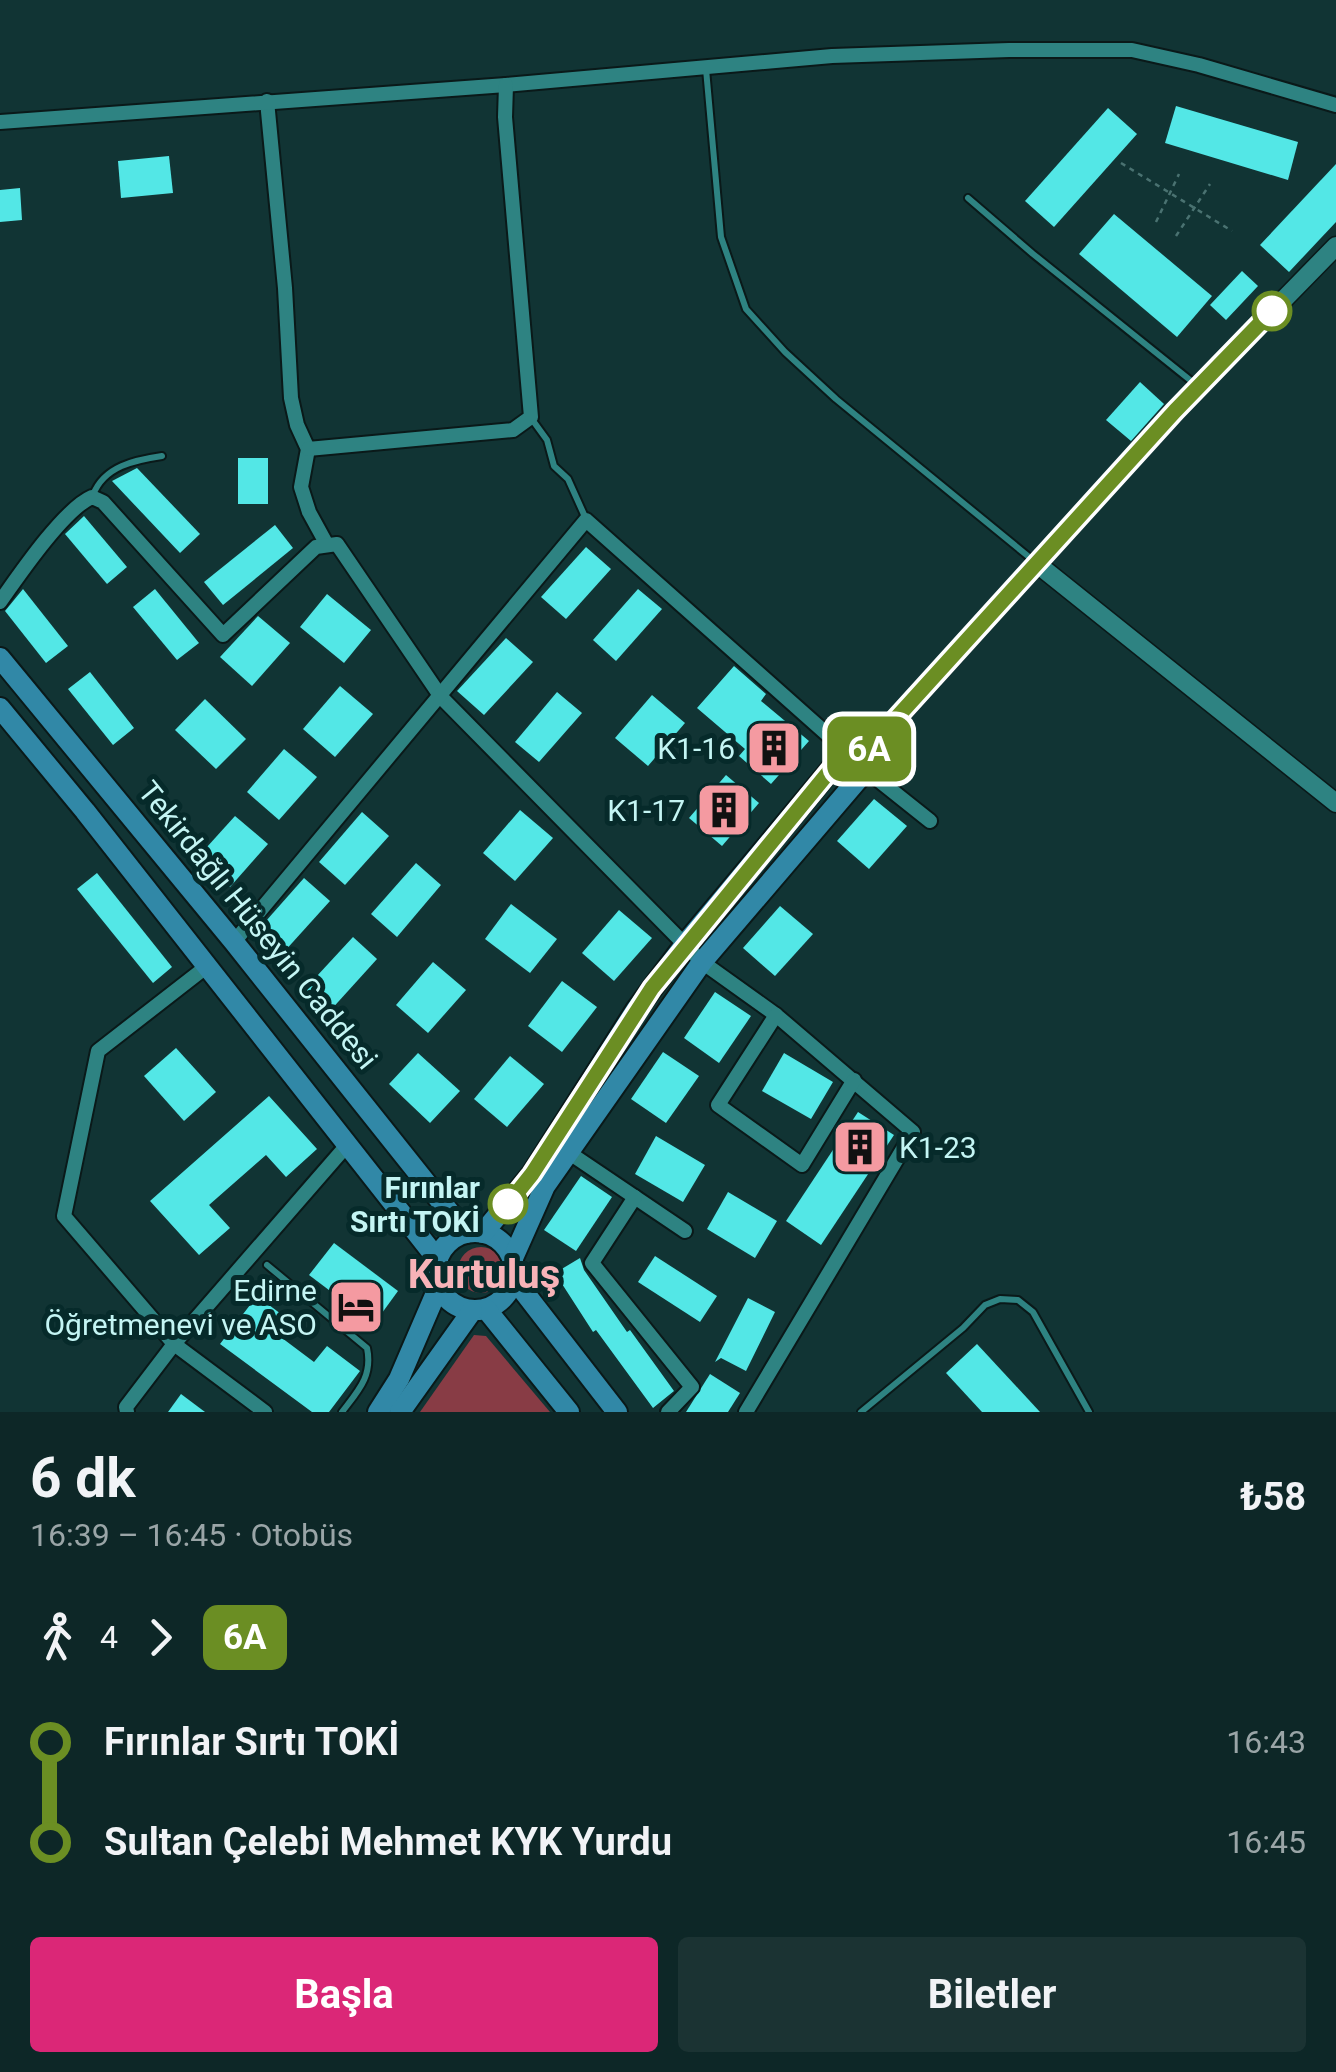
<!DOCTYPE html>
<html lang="tr">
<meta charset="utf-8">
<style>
:root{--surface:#0d2727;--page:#1b3333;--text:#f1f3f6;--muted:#9aa5a7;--accent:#db2777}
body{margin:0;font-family:Roboto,sans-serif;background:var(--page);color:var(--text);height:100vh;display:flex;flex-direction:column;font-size:38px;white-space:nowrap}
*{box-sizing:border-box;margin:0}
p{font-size:32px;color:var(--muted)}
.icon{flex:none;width:55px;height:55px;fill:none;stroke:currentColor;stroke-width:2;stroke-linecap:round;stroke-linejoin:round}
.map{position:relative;height:1412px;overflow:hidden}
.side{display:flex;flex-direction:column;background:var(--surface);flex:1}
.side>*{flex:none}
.badge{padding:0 20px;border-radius:15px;font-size:35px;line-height:65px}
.map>.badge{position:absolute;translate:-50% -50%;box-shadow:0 0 0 5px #fff}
.legs{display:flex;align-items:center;gap:15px;height:110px;padding:0 30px;font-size:32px}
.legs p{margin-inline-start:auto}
.summary{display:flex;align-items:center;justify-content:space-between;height:170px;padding:0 30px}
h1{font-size:55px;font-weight:700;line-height:75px}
.button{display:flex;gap:20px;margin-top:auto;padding:20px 30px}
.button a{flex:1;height:115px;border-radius:10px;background:var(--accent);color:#fff;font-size:40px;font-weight:700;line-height:115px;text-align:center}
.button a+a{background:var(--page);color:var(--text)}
ul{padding:0 30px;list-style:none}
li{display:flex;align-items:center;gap:35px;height:100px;font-size:38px}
li i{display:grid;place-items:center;width:15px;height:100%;margin:0 12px;background:currentColor}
li i::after{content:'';width:25px;height:25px;margin:-12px;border:8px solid;border-radius:50%;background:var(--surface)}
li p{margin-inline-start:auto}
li:first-child i{background:linear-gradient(#0000 50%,currentColor 0)}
li:last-child i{background:linear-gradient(currentColor 50%,#0000 0)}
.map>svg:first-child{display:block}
.green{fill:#883c45}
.building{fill:#53e7e6}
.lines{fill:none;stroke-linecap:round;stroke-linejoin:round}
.service-casing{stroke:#0a1919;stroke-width:10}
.minor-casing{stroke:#0a1919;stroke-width:18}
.tertiary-casing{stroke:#0a1919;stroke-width:21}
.secondary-casing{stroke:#0a1919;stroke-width:24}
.path{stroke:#4a7271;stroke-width:2.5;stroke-dasharray:5 5;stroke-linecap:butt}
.service{stroke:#2e8382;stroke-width:6}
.minor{stroke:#2e8382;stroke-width:14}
.tertiary{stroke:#2e8382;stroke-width:18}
.secondary{stroke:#3188a7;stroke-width:20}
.line-1-casing{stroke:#fff;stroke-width:22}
.line-1{stroke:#6b8e23;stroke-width:15}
.stop-1-dot{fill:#fff;stroke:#6b8e23;stroke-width:5}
.labels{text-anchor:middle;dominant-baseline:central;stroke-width:10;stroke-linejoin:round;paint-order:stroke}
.poi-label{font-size:30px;fill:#c4f5f4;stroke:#062a2a;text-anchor:end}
.street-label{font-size:30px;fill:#c4f5f4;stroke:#062a2a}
.stop-label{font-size:30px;font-weight:bold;fill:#c4f5f4;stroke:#062a2a;text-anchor:end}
.district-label{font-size:40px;font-weight:bold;fill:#f8b3b8;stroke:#062a2a}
</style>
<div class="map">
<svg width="1336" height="1412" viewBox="0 0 1336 1412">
<rect width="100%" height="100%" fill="#113434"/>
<g class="green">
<circle cx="481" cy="1270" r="23"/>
<polygon points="474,1335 486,1336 550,1412 420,1412"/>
</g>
<g class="building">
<polygon points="1176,106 1298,142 1288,180 1165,143"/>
<polygon points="1108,108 1137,134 1054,227 1025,201"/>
<polygon points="169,156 173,193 121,198 118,161"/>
<polygon points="1336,164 1336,222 1289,272 1260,245"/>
<polygon points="20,188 22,220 0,222 0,190"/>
<polygon points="1114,214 1212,296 1177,337 1079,254"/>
<polygon points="1242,271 1258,286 1226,320 1210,305"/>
<polygon points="1140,382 1164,404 1131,441 1106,420"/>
<rect x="238" y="458" width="30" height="46"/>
<polygon points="137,468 200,534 180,553 112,481"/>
<polygon points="84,516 127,567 107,584 65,534"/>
<polygon points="275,525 293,548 223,605 204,582"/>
<polygon points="586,547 611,569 566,619 541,597"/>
<polygon points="23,589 68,646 46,663 5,611"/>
<polygon points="155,589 199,643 177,660 133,607"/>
<polygon points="638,589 662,609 616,661 593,640"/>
<polygon points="327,594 371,630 344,663 300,627"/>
<polygon points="258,616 290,643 252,686 220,657"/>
<polygon points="506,638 533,662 484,715 457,691"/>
<polygon points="734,666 766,694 761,701 809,741 771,784 739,756 745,749 697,708"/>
<polygon points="90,672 134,728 113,745 68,689"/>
<polygon points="340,686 373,714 335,757 303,729"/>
<polygon points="557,692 582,713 539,762 515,742"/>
<polygon points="652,695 685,723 648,766 615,738"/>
<polygon points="205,699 246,739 216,769 175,730"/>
<polygon points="284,749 317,777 279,820 247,792"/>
<polygon points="726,775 759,803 722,846 689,818"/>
<polygon points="874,799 907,826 869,869 837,841"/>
<polygon points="520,810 553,838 515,881 483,853"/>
<polygon points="362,812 389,836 345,885 319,862"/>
<polygon points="235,816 268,844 230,887 197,858"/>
<polygon points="416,863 441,885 397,937 371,914"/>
<polygon points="97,873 172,967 153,983 77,889"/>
<polygon points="304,878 330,901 283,953 258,930"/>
<polygon points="511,904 557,939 530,973 485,939"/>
<polygon points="780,906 813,934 775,976 743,948"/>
<polygon points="619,910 652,938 614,981 582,953"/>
<polygon points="353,937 377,959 329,1012 304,990"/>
<polygon points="433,962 466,990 428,1033 396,1005"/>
<polygon points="562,981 597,1007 562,1052 528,1026"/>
<polygon points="715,992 751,1016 719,1063 684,1038"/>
<polygon points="176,1048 216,1092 184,1121 144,1076"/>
<polygon points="663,1052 699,1076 666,1123 631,1099"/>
<polygon points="418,1053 460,1091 430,1123 389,1084"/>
<polygon points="784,1053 833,1082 811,1119 762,1091"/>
<polygon points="510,1056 544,1084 507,1127 474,1099"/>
<polygon points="269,1096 317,1149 286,1177 266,1155 209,1205 230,1228 199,1255 150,1201"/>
<polygon points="858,1112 894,1135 821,1245 786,1221"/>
<polygon points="656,1136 705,1165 683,1202 635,1174"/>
<polygon points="581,1176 612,1197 576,1251 544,1230"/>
<polygon points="728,1192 777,1221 755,1258 707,1229"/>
<polygon points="334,1243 398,1291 374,1324 309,1275"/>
<polygon points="655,1256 717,1296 700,1322 638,1282"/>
<polygon points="580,1258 584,1270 627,1332 630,1330 674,1391 653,1408 596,1330 593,1332 555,1273"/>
<polygon points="257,1296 289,1320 278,1335 314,1362 327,1346 360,1371 329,1412 312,1412 220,1344"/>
<polygon points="748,1298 775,1312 746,1371 721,1358 715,1362"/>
<polygon points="977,1344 1040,1412 982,1412 946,1373"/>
<polygon points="710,1374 740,1393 728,1412 686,1412"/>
<polygon points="181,1394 205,1412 168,1412"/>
</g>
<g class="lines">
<g class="service-casing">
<g id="service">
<polyline points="706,69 721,237 746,309 785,352 836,399 1034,561"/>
<polyline points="968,198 1033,254 1195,384"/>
<polyline points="531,418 547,440 554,466 568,479 586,519"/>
<path d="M93,495C104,466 135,460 162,456"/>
<path d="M267,1265L367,1348C373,1376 358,1391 342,1412"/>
<polyline points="861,1412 963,1328 985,1305 1000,1299 1018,1300 1033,1312 1089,1412"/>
</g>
</g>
<g class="minor-casing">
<g id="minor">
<polyline points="267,101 285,288 291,398 297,425 308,449 301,487 309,512 326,543"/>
<polyline points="0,122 506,85 832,56 1009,50 1132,50 1199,65 1336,105"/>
<polyline points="308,449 513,430 531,417 505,117 506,85"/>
<path d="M0,602C19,575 64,509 92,497L103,502L223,635L316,547L337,544L441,697L702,962L776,1015L913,1132L746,1412"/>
<polyline points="234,942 586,520 846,751 860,759 866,770 930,821"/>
<polyline points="206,967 98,1051 64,1216 174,1344 348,1144"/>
<polyline points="776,1015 718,1105 802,1165 854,1080"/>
<polyline points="568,1152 685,1231"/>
<polyline points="635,1197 592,1263 692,1387 668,1412"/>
<polyline points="127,1412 126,1407 174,1344 265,1412"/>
</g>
</g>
<g class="tertiary-casing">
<g id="tertiary">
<polyline points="1036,563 1336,803"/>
<polyline points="860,759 1175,411 1336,246"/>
</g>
</g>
<g class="secondary-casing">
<g id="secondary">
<polyline points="0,658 234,942 466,1233"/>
<polyline points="0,708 85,811 438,1260"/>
<circle cx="475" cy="1271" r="39"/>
<polyline points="483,1233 532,1174 636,1010 686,943 846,751"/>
<polyline points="513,1258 545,1186 702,962 866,770"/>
<polyline points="514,1279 617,1412"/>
<polyline points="486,1309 569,1412"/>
<polyline points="378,1412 399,1379 439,1286"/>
<polyline points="400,1412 472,1311"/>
</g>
</g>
<g class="path">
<polyline points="1121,163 1232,231"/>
<polyline points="1156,222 1179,174"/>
<polyline points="1176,236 1210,184"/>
</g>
<use href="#service" class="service"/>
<use href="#minor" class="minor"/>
<use href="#tertiary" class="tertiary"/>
<use href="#secondary" class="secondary"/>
</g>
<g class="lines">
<g class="line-1-casing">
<polyline id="line-1" points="508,1204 532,1174 652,988 846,751 860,758 1175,411 1272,311"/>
</g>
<use href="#line-1" class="line-1"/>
</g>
<defs>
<g id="building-square" transform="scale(2.875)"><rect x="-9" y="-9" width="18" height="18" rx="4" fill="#f49aa1" stroke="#062a2a"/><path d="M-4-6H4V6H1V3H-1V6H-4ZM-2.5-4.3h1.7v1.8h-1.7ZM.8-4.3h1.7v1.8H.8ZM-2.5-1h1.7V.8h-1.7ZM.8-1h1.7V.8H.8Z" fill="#111"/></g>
<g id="hotel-square" transform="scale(2.875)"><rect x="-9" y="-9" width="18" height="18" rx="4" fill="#f49aa1" stroke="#062a2a"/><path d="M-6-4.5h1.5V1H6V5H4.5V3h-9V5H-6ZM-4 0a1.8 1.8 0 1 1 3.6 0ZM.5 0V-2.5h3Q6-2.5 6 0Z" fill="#111"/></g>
</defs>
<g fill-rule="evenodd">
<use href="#building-square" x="774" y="748"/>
<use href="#building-square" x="724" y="810"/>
<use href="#building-square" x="860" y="1147"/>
<use href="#hotel-square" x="356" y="1307"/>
</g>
<g class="stop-1-dot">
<circle cx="1272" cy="311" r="18"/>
<circle cx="508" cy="1204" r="18"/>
</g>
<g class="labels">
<g class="poi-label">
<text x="735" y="748">K1-16</text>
<text x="685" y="810">K1-17</text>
<text x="899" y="1147" text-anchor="start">K1-23</text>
<text x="317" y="1290">Edirne<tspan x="317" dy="34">Öğretmenevi ve ASO</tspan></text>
</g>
<g class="street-label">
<text transform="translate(258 925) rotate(51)">Tekirdağlı Hüseyin Caddesi</text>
</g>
<g class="stop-label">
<text x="480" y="1187">Fırınlar<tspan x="480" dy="34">Sırtı TOKİ</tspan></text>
</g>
<g class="district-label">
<text x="484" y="1274">Kurtuluş</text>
</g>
</g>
</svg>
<b class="badge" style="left:869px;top:749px;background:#6b8e23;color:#fff">6A</b>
</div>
<section class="side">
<div class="summary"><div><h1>6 dk</h1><p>16:39 – 16:45 · Otobüs</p></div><b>₺58</b></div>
<div class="legs"><svg class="icon" aria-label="walk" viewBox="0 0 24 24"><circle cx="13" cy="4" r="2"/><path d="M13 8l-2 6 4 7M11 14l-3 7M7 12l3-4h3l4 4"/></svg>4<svg class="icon" aria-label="forward" viewBox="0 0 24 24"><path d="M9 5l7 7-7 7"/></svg><b class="badge" style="background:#6b8e23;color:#fff">6A</b></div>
<ul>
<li><i style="color:#6b8e23"></i><b>Fırınlar Sırtı TOKİ</b><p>16:43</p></li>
<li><i style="color:#6b8e23"></i><b>Sultan Çelebi Mehmet KYK Yurdu</b><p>16:45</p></li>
</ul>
<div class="button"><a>Başla</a><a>Biletler</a></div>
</section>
